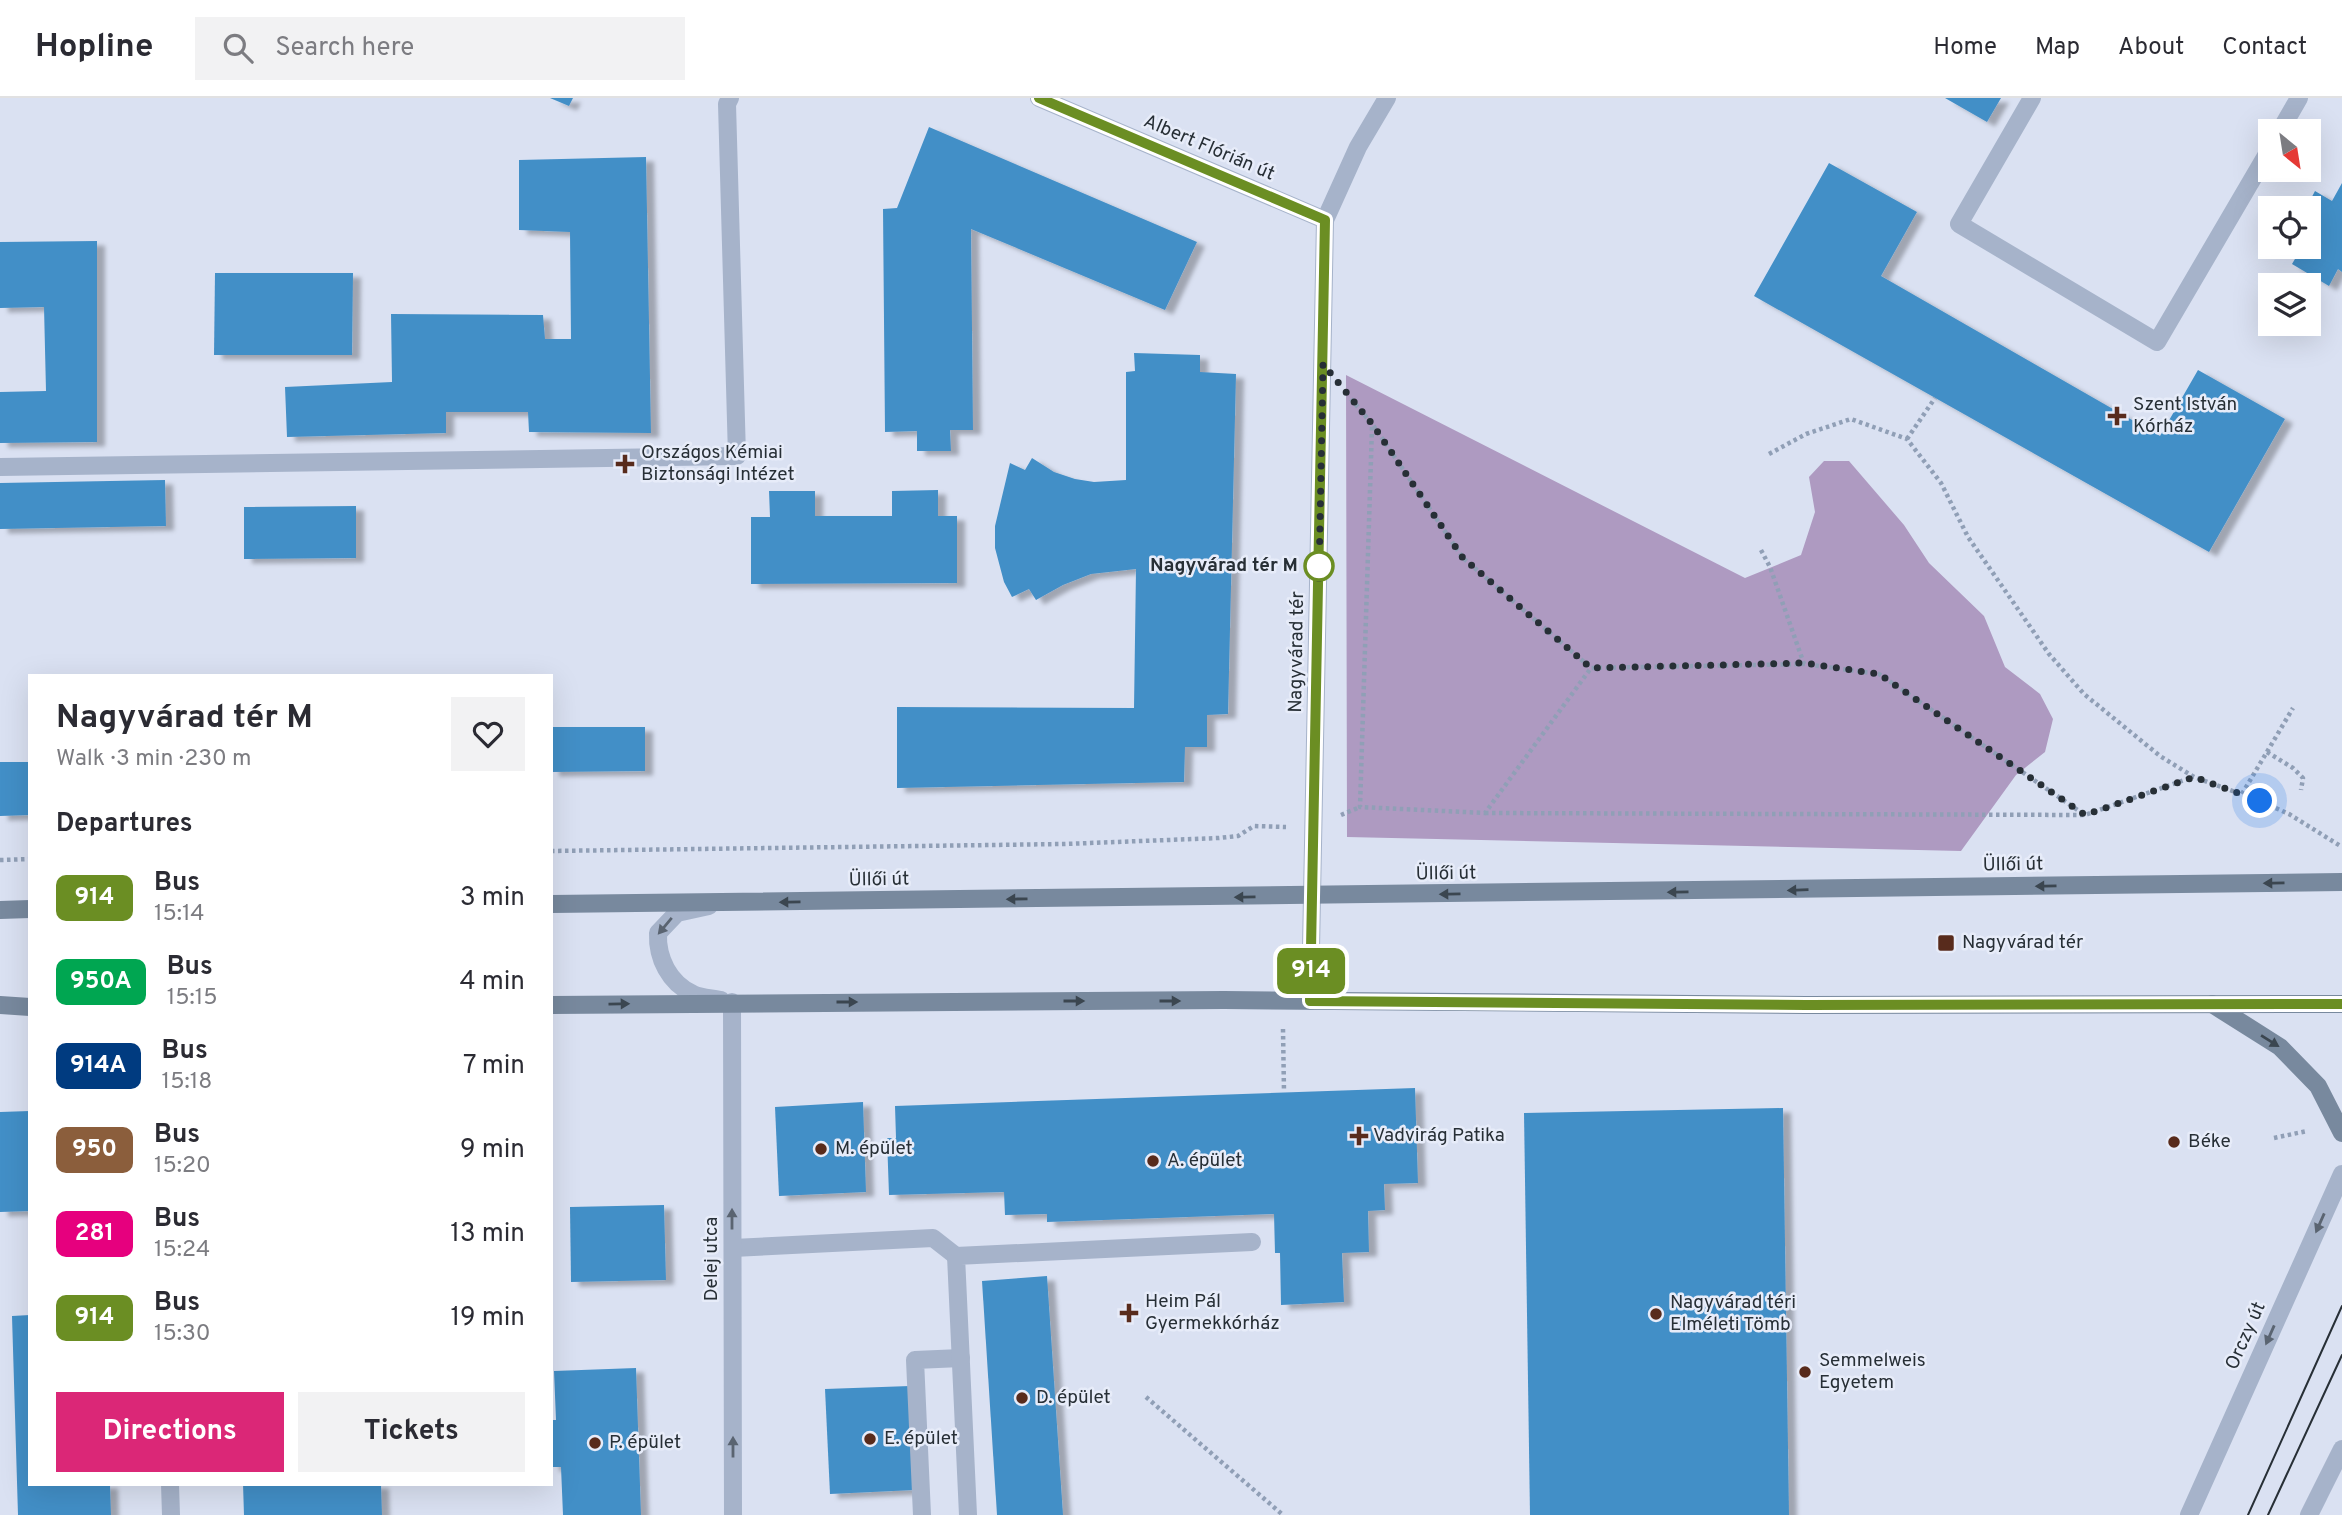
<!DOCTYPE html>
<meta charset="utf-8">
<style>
:root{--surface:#fff;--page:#f2f2f3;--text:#2b2b33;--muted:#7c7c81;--line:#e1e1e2;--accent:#db2777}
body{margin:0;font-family:Overpass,sans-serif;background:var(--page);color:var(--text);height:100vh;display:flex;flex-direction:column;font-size:26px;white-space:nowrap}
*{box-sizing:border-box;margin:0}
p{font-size:23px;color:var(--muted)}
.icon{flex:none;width:38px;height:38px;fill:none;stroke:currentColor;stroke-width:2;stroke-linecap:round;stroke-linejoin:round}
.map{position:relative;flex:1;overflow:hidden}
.side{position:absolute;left:28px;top:576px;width:525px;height:812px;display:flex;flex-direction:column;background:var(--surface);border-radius:0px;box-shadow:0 7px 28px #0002}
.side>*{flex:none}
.badge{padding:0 14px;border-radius:10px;font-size:24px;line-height:46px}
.needle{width:46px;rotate:150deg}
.controls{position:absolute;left:2258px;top:21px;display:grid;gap:14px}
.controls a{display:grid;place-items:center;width:63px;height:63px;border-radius:0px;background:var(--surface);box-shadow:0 7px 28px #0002;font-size:35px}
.you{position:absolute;width:35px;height:35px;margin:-18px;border:5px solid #fff;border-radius:50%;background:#1a73e8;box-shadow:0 0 0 10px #1a73e833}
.map>.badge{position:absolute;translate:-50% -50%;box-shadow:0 0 0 4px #fff}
h2{padding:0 28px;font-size:26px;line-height:63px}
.round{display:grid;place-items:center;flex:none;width:74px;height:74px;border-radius:0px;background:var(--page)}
.overview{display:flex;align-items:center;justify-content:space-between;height:119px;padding:0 28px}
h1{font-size:33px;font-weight:700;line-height:52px}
.action{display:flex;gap:14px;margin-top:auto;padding:14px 28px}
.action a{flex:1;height:80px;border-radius:0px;background:var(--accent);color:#fff;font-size:28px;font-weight:700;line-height:80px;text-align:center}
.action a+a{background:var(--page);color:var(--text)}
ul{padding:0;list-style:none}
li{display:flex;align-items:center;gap:21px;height:84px;padding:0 28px}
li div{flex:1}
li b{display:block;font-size:26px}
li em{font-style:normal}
li .badge{min-width:77px;font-weight:700;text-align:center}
header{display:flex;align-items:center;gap:42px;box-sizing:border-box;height:98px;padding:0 35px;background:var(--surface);border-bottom:2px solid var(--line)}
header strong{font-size:33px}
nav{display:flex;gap:38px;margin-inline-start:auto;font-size:24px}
.search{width:490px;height:63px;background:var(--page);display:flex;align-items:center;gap:18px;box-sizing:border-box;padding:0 24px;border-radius:0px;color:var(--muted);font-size:26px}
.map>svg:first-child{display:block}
.green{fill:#ae9ac1}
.building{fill:#438fc7;filter:url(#shadow)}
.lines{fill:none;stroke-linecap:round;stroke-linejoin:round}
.path{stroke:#909fb6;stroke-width:4.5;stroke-dasharray:3.5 3.5;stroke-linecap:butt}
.service{stroke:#a6b3ca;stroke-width:18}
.minor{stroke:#a6b3ca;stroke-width:18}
.tertiary{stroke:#a6b3ca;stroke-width:18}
.secondary{stroke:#78899e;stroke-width:18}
.tram{stroke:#272f36;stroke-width:2}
.oneway{fill:#3b4650}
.oneway2{fill:#5a6471}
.line-casing{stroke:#fff;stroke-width:16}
.line{stroke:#6b8e23;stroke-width:10}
.walk{stroke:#272f36;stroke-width:7;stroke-dasharray:0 12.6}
.poi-dot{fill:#582b1c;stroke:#e7ecf9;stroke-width:2.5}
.stop-dot{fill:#fff;stroke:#6b8e23;stroke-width:3.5}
.labels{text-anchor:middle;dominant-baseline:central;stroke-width:5;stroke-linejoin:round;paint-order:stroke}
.street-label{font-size:19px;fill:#272f36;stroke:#e7ecf9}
.poi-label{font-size:19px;fill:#272f36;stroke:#e7ecf9;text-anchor:start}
.stop-label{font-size:19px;font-weight:bold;fill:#272f36;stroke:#e7ecf9;text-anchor:end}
</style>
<header>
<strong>Hopline</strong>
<div class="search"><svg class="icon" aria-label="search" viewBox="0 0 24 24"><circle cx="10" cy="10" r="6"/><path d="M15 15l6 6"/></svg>Search here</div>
<nav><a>Home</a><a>Map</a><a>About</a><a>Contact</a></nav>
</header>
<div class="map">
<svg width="2342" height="1417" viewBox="0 0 2342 1417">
<defs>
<filter id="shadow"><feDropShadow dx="8" dy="4.5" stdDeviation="2" flood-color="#0004"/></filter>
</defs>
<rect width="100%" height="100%" fill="#dae1f2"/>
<polygon class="green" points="1346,277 1745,480 1801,457 1815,414 1809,379 1824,363 1849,363 1904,427 1929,465 1984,518 2005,569 2040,596 2053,621 2045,654 2016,677 1961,753 1347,739"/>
<g class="building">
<polygon points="550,0 573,0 569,8"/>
<polygon points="1945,0 2001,0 1987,24"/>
<polygon points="929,29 1197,144 1165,212 971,131 973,332 950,332 951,353 917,353 917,333 885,334 883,111 897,110"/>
<polygon points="646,59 651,335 529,334 528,314 446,314 446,335 287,339 285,289 392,284 391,216 543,217 545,241 571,241 570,134 519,132 519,62"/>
<polygon points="1829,65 1917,114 1881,178 2160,338 2198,272 2285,321 2209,454 1754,198"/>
<polygon points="2342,85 2342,174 2338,171 2329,188 2292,166 2302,149 2308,149 2308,110 2306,110 2315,93 2332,103"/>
<polygon points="97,143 97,344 0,345 0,294 46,293 44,209 0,210 0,144"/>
<polygon points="215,175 353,175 352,257 214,257"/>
<polygon points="1134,255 1200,257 1200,274 1236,276 1228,616 1207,617 1207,649 1185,649 1184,684 897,690 897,609 1134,610 1136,471 1091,476 1063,487 1036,502 1029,491 1012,499 1004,484 995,450 995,428 1010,365 1025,372 1032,360 1054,374 1075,381 1094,384 1126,382 1126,274 1135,273"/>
<polygon points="165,382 166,428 0,431 0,385"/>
<polygon points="938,392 938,418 957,418 957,485 751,486 751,419 770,419 769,393 815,393 815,418 892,418 892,393"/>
<polygon points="356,408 356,460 244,461 244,409"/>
<polygon points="551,629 645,629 645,673 551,674"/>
<polygon points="0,664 30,664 30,717 0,718"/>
<polygon points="1415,990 1418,1085 1384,1086 1385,1112 1368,1113 1369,1154 1342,1155 1344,1204 1281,1207 1280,1155 1275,1155 1274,1116 1047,1124 1047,1116 1005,1117 1004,1094 889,1097 887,1040 896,1040 895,1008"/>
<polygon points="863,1004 866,1094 779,1098 775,1009"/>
<polygon points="1783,1010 1789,1417 1530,1417 1524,1015"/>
<polygon points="30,1013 30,1113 0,1114 0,1014"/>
<polygon points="664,1107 666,1182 571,1184 570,1109"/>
<polygon points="1047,1178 1063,1417 997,1417 982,1183"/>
<polygon points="30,1217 30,1386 110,1386 111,1417 18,1417 12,1218"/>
<polygon points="636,1270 641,1417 563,1417 561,1369 551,1369 551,1322 556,1322 554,1273"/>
<polygon points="910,1288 914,1392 830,1396 825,1291"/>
<polygon points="243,1386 381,1386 382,1417 244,1417"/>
</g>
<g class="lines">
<g class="path">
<polyline points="1351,301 1373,327 1463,460 1591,570 1804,566 1879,576 2085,717"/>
<polyline points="1372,329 1360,709 1485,715 1591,570"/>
<polyline points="1907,341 1935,300"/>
<polyline points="1769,356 1806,336 1851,321 1907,341 1941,385 1968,439 2049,556 2084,596 2160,658 2194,679 2260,703 2289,716 2342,749"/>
<polyline points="1761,452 1770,469 1804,566"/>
<polyline points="2267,654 2293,670 2303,680 2301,692"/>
<polyline points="2242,696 2293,610"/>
<polyline points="1485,715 2085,717 2193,679"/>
<polyline points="1341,717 1360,709"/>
<polyline points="551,753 1064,746 1219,740 1238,738 1254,728 1286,729"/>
<polyline points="0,762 30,761"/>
<polyline points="1283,931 1284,994"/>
<polyline points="2274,1040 2307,1033"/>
<polyline points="1146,1299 1283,1417"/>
</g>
<g class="service">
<polyline points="2032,0 1959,126 2157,244 2270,51"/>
<polyline points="2280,33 2299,0"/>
<polyline points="0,369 737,358 727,6 730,0"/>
<path d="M709,808L677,815L658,835C657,860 669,885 693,896C701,900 713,900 721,902"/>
<polyline points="733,1150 933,1140 956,1158"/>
<polyline points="922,1417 915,1262 961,1260"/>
<polyline points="968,1417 956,1158 1252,1144"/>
</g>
<g class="minor">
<polyline points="1325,122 1358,49 1387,0"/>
<polyline points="732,904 733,1417"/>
<polyline points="170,1386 171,1417"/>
</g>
<g class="tertiary">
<polyline points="1039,0 1325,122 1310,903"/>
<polyline points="2189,1417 2342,1076"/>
<polyline points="2309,1417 2342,1351"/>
</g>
<g class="secondary">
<polyline points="551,806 2342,784"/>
<polyline points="0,812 30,811"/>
<polyline points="2212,906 2280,949 2318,988 2342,1035"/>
<polyline points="0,907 30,909"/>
<polyline points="551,907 1224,902 1806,907 2342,906"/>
</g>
<g class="tram">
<polyline points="2248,1417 2342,1208"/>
<polyline points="2268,1417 2342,1257"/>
</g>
</g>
<defs><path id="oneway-solid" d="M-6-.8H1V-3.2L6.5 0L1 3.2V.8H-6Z" transform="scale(1.75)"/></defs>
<g class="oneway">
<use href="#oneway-solid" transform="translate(2274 785) rotate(179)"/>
<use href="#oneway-solid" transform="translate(2046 788) rotate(179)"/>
<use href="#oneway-solid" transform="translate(1798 792) rotate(178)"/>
<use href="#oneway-solid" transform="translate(1678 794) rotate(179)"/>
<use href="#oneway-solid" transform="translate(1450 796) rotate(179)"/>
<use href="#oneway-solid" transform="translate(1245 799) rotate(179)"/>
<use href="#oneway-solid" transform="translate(1017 801) rotate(179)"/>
<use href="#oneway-solid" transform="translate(790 804) rotate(179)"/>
<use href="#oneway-solid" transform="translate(1074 903)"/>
<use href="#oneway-solid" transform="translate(1170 903)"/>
<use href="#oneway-solid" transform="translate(847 904)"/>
<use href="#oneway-solid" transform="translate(619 906) rotate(-1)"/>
<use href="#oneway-solid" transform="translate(2270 943) rotate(32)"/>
</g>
<g class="oneway2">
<use href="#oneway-solid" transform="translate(665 828) rotate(130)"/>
<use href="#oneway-solid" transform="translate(732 1121) rotate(-90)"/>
<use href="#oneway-solid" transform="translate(2320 1125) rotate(114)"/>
<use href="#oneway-solid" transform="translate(2270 1237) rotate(114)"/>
<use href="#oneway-solid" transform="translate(733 1349) rotate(-90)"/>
</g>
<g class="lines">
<g class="line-casing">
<polyline id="line" points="1039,0 1325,122 1310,903 1806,907 2342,906"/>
</g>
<use href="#line" class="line"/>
<polyline class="walk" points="1319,468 1319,481 1323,266 1373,327 1463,460 1591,570 1804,565 1879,576 2085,717 2194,679 2260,703"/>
</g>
<g class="poi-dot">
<path d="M2113.5 307.5h7v7h7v7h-7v7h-7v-7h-7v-7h7z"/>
<path d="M621.5 355.5h7v7h7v7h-7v7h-7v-7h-7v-7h7z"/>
<rect x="1937" y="836" width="18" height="18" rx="3.5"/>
<path d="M1355.5 1027.5h7v7h7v7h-7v7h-7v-7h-7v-7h7z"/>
<circle cx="2174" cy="1044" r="7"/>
<circle cx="821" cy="1051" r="7"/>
<circle cx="1153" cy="1063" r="7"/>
<path d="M1125.5 1204.5h7v7h7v7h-7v7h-7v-7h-7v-7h7z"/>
<circle cx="1656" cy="1216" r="7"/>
<circle cx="1805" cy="1274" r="7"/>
<circle cx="1022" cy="1300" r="7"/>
<circle cx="870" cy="1341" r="7"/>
<circle cx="595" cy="1345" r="7"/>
</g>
<circle class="stop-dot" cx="1319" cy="468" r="14"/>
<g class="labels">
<g class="street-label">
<text transform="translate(1209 50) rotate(23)">Albert Flórián út</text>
<text transform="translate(1297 554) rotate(-89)">Nagyvárad tér</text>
<text transform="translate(2013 767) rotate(-1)">Üllői út</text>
<text transform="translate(1446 776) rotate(-1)">Üllői út</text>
<text transform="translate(879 782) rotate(-1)">Üllői út</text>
<text transform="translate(712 1161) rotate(-90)">Delej utca</text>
<text transform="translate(2246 1238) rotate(-66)">Orczy út</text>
</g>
<g class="poi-label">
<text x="2133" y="307">Szent István<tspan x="2133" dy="22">Kórház</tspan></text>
<text x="641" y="355">Országos Kémiai<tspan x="641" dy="22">Biztonsági Intézet</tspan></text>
<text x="1962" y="845">Nagyvárad tér</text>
<text x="1373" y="1038">Vadvirág Patika</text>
<text x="2188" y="1044">Béke</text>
<text x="835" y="1051">M. épület</text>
<text x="1167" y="1063">A. épület</text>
<text x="1145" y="1204">Heim Pál<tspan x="1145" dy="22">Gyermekkórház</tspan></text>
<text x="1670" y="1205">Nagyvárad téri<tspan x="1670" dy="22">Elméleti Tömb</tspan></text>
<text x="1819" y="1263">Semmelweis<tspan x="1819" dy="22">Egyetem</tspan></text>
<text x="1036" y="1300">D. épület</text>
<text x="884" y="1341">E. épület</text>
<text x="609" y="1345">P. épület</text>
</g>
<g class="stop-label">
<text x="1298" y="468">Nagyvárad tér M</text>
</g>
</g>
</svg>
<div class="controls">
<a><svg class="needle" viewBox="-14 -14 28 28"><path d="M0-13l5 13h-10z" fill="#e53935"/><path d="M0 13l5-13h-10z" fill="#7c7c81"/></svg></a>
<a><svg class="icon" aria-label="locate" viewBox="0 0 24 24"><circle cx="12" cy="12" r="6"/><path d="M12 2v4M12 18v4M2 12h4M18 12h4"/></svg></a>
<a><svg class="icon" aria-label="layers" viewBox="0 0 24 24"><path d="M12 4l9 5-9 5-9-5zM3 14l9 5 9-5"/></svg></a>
</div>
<div class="you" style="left:2260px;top:703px"></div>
<b class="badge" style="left:1311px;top:873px;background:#6b8e23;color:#fff">914</b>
<section class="side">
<div class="overview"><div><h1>Nagyvárad tér M</h1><p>Walk · 3 min · 230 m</p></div><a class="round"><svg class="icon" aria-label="heart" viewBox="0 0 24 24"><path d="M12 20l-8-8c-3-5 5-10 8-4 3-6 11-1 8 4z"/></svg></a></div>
<h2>Departures</h2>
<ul>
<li><span class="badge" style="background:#6b8e23;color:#fff">914</span><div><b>Bus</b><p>15:14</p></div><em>3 min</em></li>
<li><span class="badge" style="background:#00a651;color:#fff">950A</span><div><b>Bus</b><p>15:15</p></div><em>4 min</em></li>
<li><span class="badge" style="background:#003b80;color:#fff">914A</span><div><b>Bus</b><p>15:18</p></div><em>7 min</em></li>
<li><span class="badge" style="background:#8b5e3c;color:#fff">950</span><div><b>Bus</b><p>15:20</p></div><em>9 min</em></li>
<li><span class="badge" style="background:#e6007e;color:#fff">281</span><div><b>Bus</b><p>15:24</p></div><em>13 min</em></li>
<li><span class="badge" style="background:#6b8e23;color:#fff">914</span><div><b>Bus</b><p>15:30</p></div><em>19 min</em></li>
</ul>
<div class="action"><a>Directions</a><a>Tickets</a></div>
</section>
</div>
